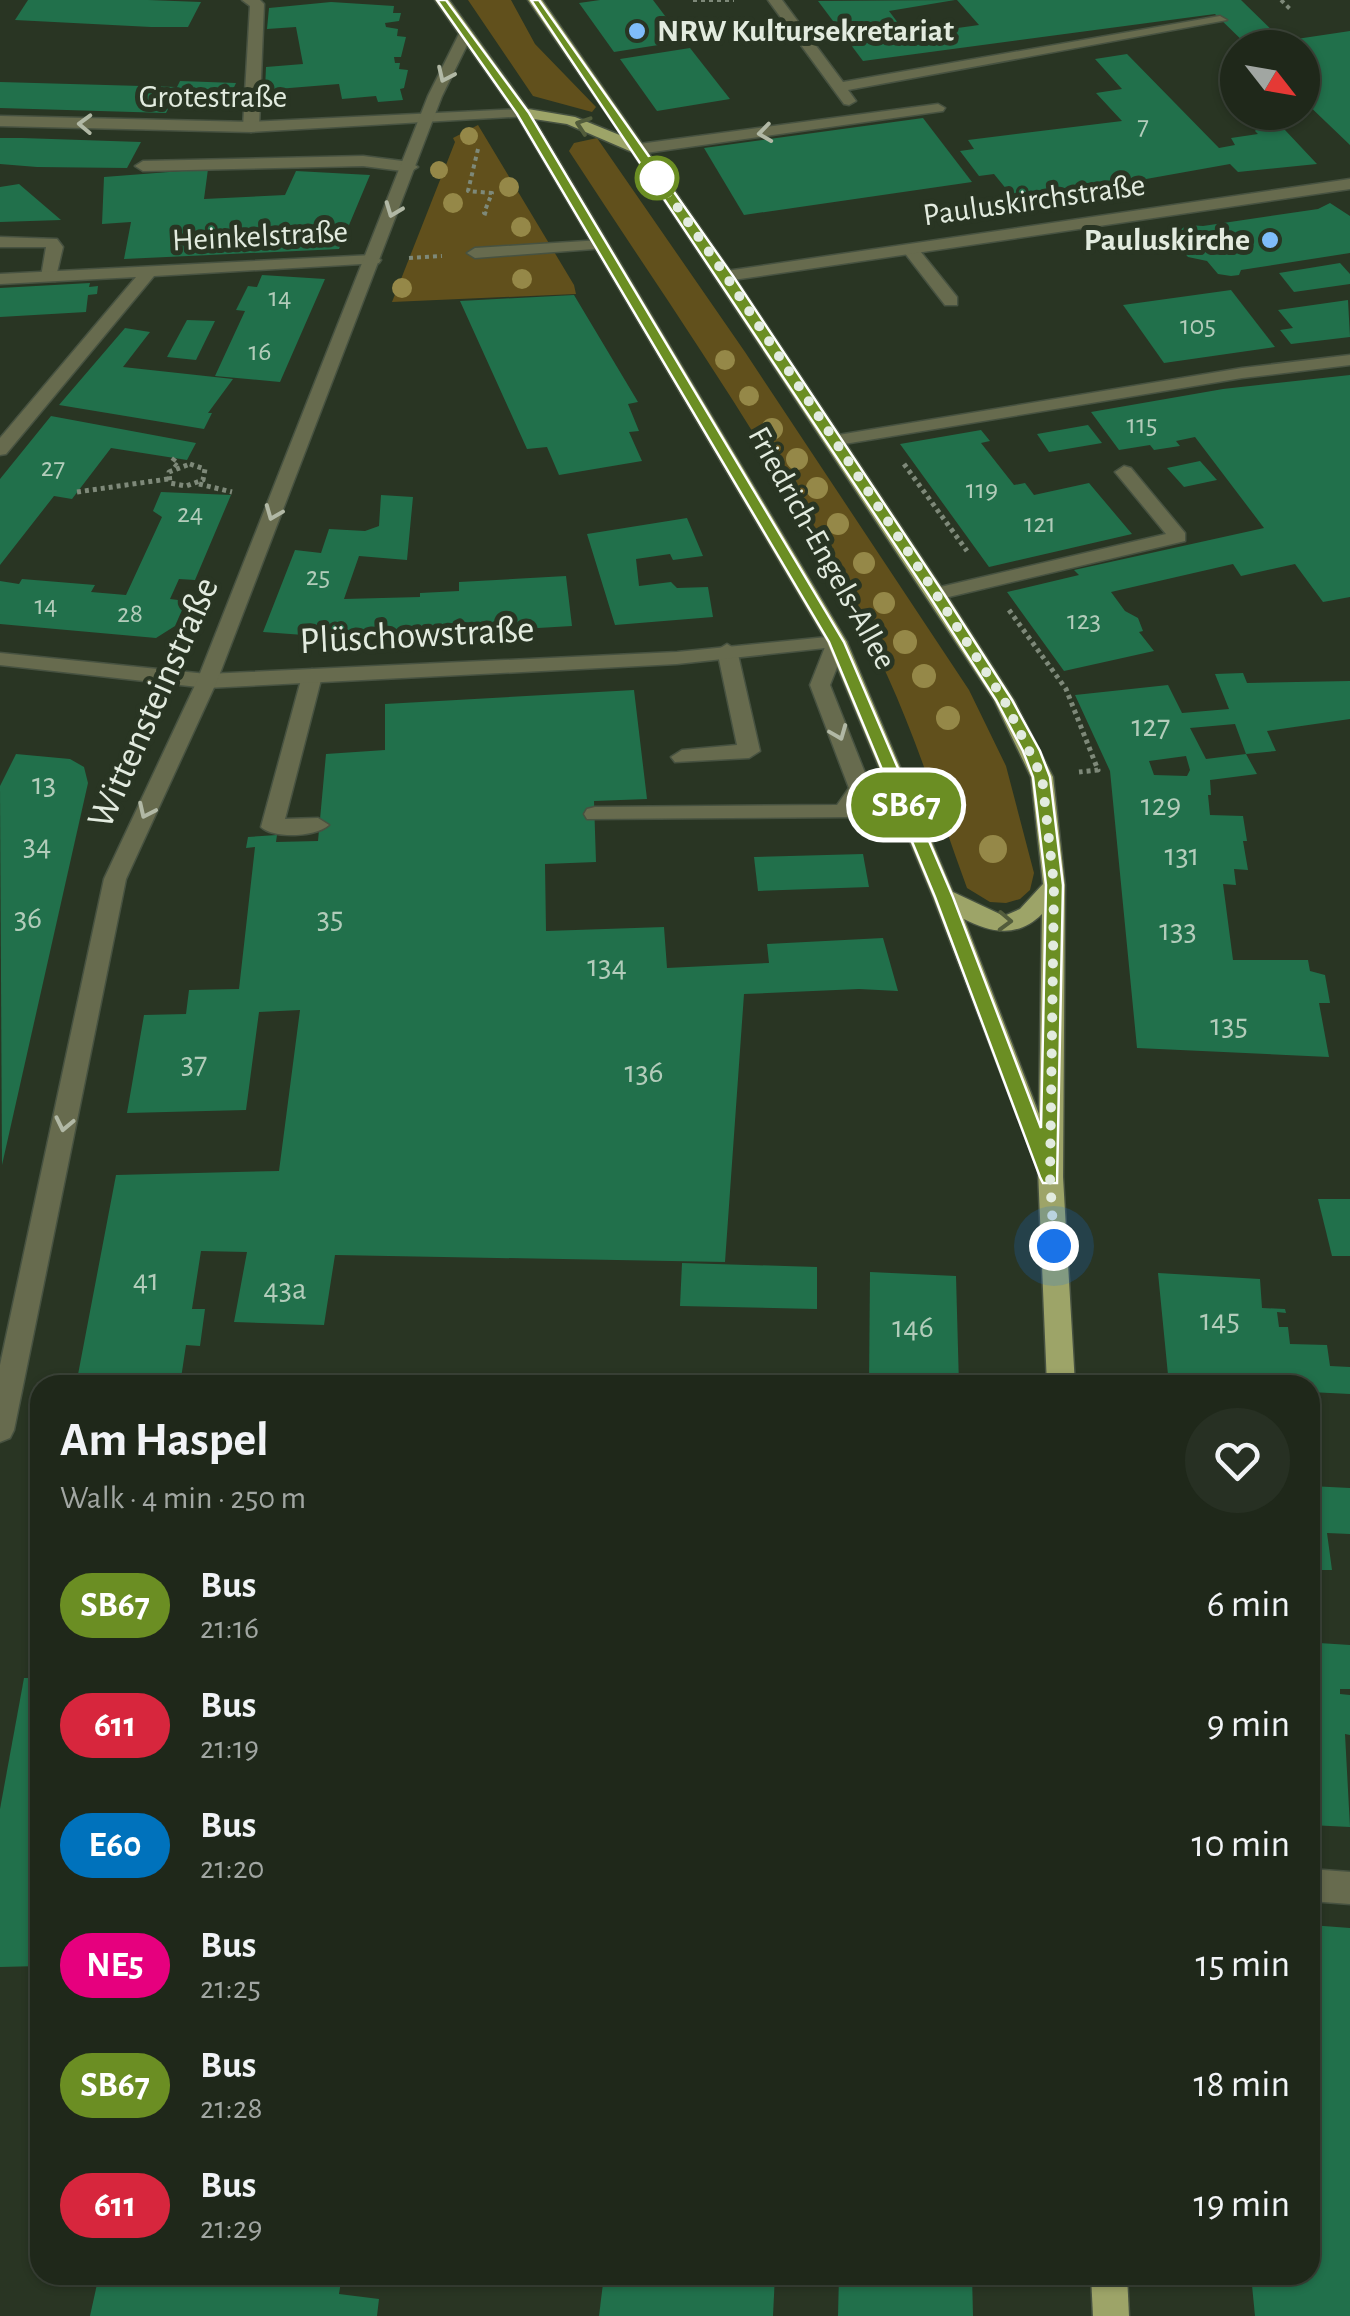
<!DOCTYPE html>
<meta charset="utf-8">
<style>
:root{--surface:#1f281a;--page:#273023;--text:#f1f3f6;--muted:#a1a6a2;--line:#3c4439}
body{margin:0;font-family:"Alegreya Sans",sans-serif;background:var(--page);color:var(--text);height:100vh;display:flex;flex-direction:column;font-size:38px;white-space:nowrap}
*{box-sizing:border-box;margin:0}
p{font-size:32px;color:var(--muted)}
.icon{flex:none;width:55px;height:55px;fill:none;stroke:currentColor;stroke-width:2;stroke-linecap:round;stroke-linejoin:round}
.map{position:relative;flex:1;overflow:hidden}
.panel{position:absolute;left:30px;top:1375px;width:1290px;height:910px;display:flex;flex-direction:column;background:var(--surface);border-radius:30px;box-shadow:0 2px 8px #0004,0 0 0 2px var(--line)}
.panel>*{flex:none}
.badge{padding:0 20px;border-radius:32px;font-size:35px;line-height:65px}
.needle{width:65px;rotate:121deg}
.tools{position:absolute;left:1220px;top:30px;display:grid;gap:20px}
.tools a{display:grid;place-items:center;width:100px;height:100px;border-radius:50%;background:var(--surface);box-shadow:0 2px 8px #0004,0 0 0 2px var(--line);font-size:50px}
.you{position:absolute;width:50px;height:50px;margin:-25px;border:8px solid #fff;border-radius:50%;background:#1a73e8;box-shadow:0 0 0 15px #1a73e833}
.map>.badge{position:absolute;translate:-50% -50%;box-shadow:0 0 0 5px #fff}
.round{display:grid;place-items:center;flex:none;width:105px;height:105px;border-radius:52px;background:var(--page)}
.overview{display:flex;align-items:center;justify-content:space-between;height:170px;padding:0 30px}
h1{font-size:48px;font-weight:700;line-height:75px}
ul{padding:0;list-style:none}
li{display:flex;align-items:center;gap:30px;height:120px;padding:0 30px}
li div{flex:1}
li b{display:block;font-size:38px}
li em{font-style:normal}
li .badge{min-width:110px;font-weight:700;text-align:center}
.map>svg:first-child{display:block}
.green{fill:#61501c}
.building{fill:#21704b;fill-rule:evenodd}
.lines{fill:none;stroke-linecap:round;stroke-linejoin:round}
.service-casing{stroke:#475241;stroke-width:3}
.minor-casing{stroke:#475241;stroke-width:3}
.tertiary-casing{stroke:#475241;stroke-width:3}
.primary-casing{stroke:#475241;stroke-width:3}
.path-far1{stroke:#7e8979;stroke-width:4;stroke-dasharray:4 4;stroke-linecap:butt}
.path{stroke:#7e8979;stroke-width:5;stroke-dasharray:4 4;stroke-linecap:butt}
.service{fill:#676b4e;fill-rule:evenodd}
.minor{fill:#676b4e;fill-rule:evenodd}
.tertiary{fill:#676b4e;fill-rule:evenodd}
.primary{fill:#9da468;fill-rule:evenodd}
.tree{fill:#958848}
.oneway{stroke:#b1b8a5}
.oneway2{stroke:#525c3b}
.line{fill:#6b8e23;stroke:#fff;stroke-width:2.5}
.walk{stroke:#e2ebdf;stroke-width:10;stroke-dasharray:0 18}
.poi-dot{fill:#7fbdfa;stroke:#293523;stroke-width:4}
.stop-dot{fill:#fff;stroke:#6b8e23;stroke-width:5}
.labels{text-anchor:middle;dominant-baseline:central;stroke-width:10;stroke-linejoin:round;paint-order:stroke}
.far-number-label{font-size:28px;fill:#b2ccba}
.far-poi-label{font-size:32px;font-weight:bold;fill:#e2ebdf;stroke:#293523;text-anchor:start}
.far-street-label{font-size:32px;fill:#e2ebdf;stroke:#293523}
.number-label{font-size:32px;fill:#b2ccba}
.street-label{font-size:38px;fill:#e2ebdf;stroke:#293523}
</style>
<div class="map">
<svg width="1350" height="2316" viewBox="0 0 1350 2316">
<rect width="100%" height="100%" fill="#293523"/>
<g class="green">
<polygon points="468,0 511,0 535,44 596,107 592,112 533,96"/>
<polygon points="478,125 574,285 576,294 392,302 455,142 453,138"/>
<path d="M597,138L745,352L969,690L1006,766L1034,873L1030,890L1020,899L1006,903L990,902L967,888C941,817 918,743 887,675C801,489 680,322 569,151L574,143Z"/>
</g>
<g class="building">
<polygon points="28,0 148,0 201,2 188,27 151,27 15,20"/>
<polygon points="600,0 653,0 684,41 614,52 579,3"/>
<polygon points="955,0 889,11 907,35 979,25 957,0 1241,0 1283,41 1350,31 1350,145 1302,99 1302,48 1250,48 1215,14 863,61 818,1"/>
<polygon points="331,2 394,6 393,13 401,13 399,21 385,23 386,27 398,29 397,36 406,37 401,57 394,57 395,63 400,63 399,69 408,70 404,88 400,89 403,100 378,102 376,96 342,99 339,84 265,90 266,67 303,64 296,27 267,29 269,8"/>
<polygon points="690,48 730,99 657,111 620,59"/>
<polygon points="1127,54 1219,148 1235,145 1231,138 1258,134 1255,131 1259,126 1269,125 1285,130 1317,164 1238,172 1230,164 1079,191 1076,187 1012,196 994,174 979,176 960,151 974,149 968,140 1122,121 1096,93 1122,89 1095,59"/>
<polygon points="180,81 236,83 224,109 169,107 166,113 0,108 0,82 177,87"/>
<polygon points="923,118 972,182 744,215 704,148"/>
<polygon points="0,138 22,138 141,142 127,168 37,167 0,164"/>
<polygon points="208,169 204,199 285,195 296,171 370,175 339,249 124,259 131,222 102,224 104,177"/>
<polygon points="19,184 61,220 0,222 0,187"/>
<polygon points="1330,203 1350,216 1350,253 1241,270 1239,275 1231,276 1218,274 1207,261 1188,257 1182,250 1191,243 1180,230 1187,225 1203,226 1318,209"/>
<polygon points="1340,263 1350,274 1350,284 1294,292 1279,273"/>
<polygon points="262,275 325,279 280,382 215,376 245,311 236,310 248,286 257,287"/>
<polygon points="90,283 89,287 98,286 97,294 88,295 86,312 0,317 0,288"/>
<polygon points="1231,290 1275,347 1164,363 1123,305"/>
<polygon points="574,295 638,402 628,404 639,431 629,432 642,461 559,475 547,447 527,449 460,301"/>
<polygon points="1348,300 1350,337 1291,344 1280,330 1293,328 1278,310"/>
<polygon points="187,320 215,321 196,360 167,357"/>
<polygon points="125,328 150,332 123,367 233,379 208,413 212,413 204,429 59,405"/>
<polygon points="1350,375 1350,597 1323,602 1295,564 1241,576 1233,564 1111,592 1125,611 1138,618 1143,631 1139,632 1154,651 1064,671 1007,592 1079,575 1074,570 1264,528 1195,437 1176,441 1180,446 1154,450 1150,445 1119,450 1091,412 1223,389"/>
<polygon points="51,416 196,443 187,460 111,448 72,499 54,496 0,565 0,479"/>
<polygon points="1088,425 1102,443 1049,452 1037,434"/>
<polygon points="981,430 990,441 981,443 1014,485 1025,483 1034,495 1089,483 1132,534 989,567 900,444"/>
<polygon points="1200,461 1217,480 1184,487 1167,468"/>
<polygon points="161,492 231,495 195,580 179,579 170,599 186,601 175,626 156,638 0,624 0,581 19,584 22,579 95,585 91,592 126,595 162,517 153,511"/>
<polygon points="381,495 413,497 407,560 359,556 344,599 420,597 420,593 459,591 459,582 566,576 572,626 363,638 363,632 332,632 331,637 263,632 295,550 321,553 329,529 365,531 379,526"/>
<polygon points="687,518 703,556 673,560 670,554 636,559 639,586 671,582 677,588 708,587 713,617 615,625 587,534"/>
<path d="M1243,673L1247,683L1350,681V719L1267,731L1276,751L1246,754L1235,724L1190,728L1206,759L1246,754L1257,774L1210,780L1211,795H1208L1210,815L1243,816L1247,841H1243L1248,870L1234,869L1236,885L1223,884L1233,960H1308L1310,971L1325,975L1330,1003H1319L1329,1057L1137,1048L1110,771L1075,695L1168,685L1182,713L1229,709L1215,674ZM1186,756L1190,770L1187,776L1154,775L1149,761Z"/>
<polygon points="634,690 647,799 594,801 596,862 545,864 546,931 664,927 667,968 769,963 767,944 883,938 898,991 859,989 744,994 725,1262 335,1255 324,1325 234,1322 247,1252 201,1251 192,1309 205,1309 200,1346 186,1345 180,1385 76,1385 116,1175 279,1171 300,1010 259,1012 246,1110 127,1113 144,1015 186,1014 189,990 239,989 255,847 246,848 248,837 277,835 276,842 318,841 326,754 385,750 385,704"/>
<polygon points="16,754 70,759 84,767 88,783 2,1165 0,786"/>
<polygon points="863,854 869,887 758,891 754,857"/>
<polygon points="1318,1199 1350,1199 1350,1256 1332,1256"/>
<polygon points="682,1263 817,1267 817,1309 680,1306"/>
<polygon points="870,1272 956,1276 959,1385 869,1385"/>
<polygon points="1158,1273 1260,1279 1262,1308 1285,1309 1286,1313 1277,1312 1279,1327 1288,1327 1290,1344 1327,1345 1330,1366 1350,1367 1350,1394 1310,1392 1310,1385 1169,1385"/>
<polygon points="1310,1486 1350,1488 1350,1534 1327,1533 1332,1570 1315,1570 1320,1609 1314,1609 1319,1643 1350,1645 1350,1689 1340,1689 1340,1694 1350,1695 1350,1735 1345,1734 1350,1827 1310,1825"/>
<polygon points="24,1678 40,1678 40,1966 0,1967 0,1809"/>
<polygon points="1310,1925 1350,1928 1350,2316 1255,2316 1251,2275 1310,2275"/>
<polygon points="99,2275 342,2275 339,2294 379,2299 377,2316 90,2316"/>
<polygon points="604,2275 775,2275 773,2316 599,2316"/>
<polygon points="839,2275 972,2275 973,2316 838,2316"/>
</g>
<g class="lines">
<g class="service-casing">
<g id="service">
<polygon points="242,0 260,0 264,4 259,127 251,132 243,127 250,6"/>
<polygon points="768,0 782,0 843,82 1220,16 1227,20 848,90 856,101 849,105 844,104"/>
<polygon points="938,104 945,108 943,111 639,154 631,149 639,144"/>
<polygon points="363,156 410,162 418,167 410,172 363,166 143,171 135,166 143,161"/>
<polygon points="0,237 57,239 63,247 55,281 41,277 46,247 0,247"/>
<polygon points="601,240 607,242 607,248 475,258 467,253 475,248"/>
<polygon points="904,246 916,246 957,297 957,305 945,305 904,252"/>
<polygon points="1124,466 1131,468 1185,533 1185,541 936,600 926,594 936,588 1166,534 1115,472"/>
<polygon points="837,636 847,642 830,685 871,788 851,817 587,819 584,814 587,809 595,807 837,805 849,788 810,685 827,642"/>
<polygon points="727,644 737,650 760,751 749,758 675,762 671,757 682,750 737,745 717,650"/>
<path d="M312,669L322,676L285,819L318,818L329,825C316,837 274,839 261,827L302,676Z"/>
<polygon points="1310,1869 1350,1872 1350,1904 1310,1901"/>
</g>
</g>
<g class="minor-casing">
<g id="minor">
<polygon points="523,109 528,110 528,116 251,132 0,126 0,116 251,122"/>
<polygon points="1350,179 1350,189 726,281 718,276 726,271"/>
<polygon points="373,255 381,260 379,263 154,276 6,454 0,455 0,438 136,277 0,284 0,274"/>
<polygon points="1350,355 1350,365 1242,378 832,446 823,441 832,436 1242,368"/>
<polygon points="837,636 844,638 844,646 677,664 207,688 0,665 0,653 207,674 677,652"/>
</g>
</g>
<g class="tertiary-casing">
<polygon id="tertiary" points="461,30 473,33 442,96 217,681 126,879 14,1430 10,1438 0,1442 0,1365 104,879 197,681 428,96"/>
</g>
<g class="primary-casing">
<g id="primary">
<path d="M435,0H449L528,109L575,117L622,136L528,0H542L734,276L946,594L1014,700L1053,777L1065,885L1063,1177L1075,1385H1047L1038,1170L933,897L827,642L516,114ZM534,119L567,124L632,152L994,700L1031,777L1043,884L1020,909L1004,916L953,892L847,642ZM1042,914L1039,1114L964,919C991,933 1018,938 1042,914Z"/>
<polygon points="1091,2275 1127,2275 1129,2316 1093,2316"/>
</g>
</g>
<g class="path-far1">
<polyline points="693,0 734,0"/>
<polyline points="1281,0 1290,9"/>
<polyline points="478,149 468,191 492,193 484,213 487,214"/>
<polyline points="409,258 442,256"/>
</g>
<g class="path">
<polyline points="175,458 172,462 177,466"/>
<polygon points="190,464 205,469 203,480 186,486 170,483 169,472"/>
<polyline points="904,464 967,551"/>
<polyline points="199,484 232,492"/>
<polyline points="77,492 168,479"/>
<polyline points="1009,610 1066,689 1098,770 1079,772"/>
</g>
<use href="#service" class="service"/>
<use href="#minor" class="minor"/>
<use href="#tertiary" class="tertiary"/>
<use href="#primary" class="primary"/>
</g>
<g class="tree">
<circle cx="469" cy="136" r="9"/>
<circle cx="439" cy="170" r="9"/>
<circle cx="509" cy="187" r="10"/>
<circle cx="453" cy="203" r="10"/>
<circle cx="521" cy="227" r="10"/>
<circle cx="522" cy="279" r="10"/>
<circle cx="402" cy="288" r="10"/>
<circle cx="725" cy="360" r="10"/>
<circle cx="749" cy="396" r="10"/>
<circle cx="772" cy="429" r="11"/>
<circle cx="797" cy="459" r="11"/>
<circle cx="817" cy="488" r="11"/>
<circle cx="838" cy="524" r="11"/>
<circle cx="864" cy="563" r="11"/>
<circle cx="884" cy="603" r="11"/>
<circle cx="905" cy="642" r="12"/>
<circle cx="924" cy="676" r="12"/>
<circle cx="948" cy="718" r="12"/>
<circle cx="993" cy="849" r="14"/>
</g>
<defs><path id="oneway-chevron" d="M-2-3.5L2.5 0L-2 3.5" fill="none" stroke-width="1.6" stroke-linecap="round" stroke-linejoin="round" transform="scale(2.5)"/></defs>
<g class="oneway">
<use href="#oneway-chevron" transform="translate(445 75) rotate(115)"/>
<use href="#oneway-chevron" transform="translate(85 124) rotate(-178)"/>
<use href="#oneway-chevron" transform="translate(765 133) rotate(172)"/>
<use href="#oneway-chevron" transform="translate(393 210) rotate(111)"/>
<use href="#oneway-chevron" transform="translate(273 513) rotate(112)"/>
<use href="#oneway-chevron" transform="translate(839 733) rotate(68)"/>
<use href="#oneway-chevron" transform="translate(146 811) rotate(115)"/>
<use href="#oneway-chevron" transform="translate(64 1124) rotate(102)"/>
</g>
<g class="oneway2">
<use href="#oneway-chevron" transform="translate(583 125) rotate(-161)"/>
<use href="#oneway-chevron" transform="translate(1005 921) rotate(2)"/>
</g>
<polygon class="line" points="437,0 446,0 529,113 844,642 953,897 1041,1128 1046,885 1033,777 1023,751 996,700 928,594 531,0 539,0 733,276 944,594 1012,700 1040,751 1050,777 1063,885 1057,1183 1043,1183 1040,1177 935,897 829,642 517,114"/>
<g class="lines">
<polyline class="walk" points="657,178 726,276 936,594 1004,700 1042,777 1054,885 1050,1177 1054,1246"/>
</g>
<g class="poi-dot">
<circle cx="637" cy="31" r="10"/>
<circle cx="1270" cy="240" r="10"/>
</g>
<circle class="stop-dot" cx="657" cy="178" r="20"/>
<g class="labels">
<g class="far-number-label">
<text x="1143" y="126">7</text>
<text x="280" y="298">14</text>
<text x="1198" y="326">105</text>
<text x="260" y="352">16</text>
<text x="1142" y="425">115</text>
<text x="53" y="468">27</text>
<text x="982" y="490">119</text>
<text x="190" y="514">24</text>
<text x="1040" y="524">121</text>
<text x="318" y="577">25</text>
<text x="46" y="606">14</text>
<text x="130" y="614">28</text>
<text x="1084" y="621">123</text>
</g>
<g class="far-poi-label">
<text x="657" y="31">NRW Kultursekretariat</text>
<text x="1250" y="240" text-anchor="end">Pauluskirche</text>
</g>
<g class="far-street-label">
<text x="213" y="97">Grotestraße</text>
<text transform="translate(1034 200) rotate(-8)">Pauluskirchstraße</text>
<text transform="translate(260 236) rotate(-3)">Heinkelstraße</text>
<text transform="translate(822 548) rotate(61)">Friedrich-Engels-Allee</text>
</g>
<g class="number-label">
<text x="1151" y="726">127</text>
<text x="44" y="784">13</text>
<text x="1161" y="805">129</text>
<text x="37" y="845">34</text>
<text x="1182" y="855">131</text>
<text x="28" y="918">36</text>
<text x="330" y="918">35</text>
<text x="1178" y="930">133</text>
<text x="607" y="966">134</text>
<text x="1229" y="1025">135</text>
<text x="194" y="1063">37</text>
<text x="644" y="1072">136</text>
<text x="146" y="1280">41</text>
<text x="285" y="1289">43a</text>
<text x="1220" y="1320">145</text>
<text x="913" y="1327">146</text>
</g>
<g class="street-label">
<text transform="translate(417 636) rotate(-3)">Plüschowstraße</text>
<text transform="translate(154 703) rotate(-66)">Wittensteinstraße</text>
</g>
</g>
</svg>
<div class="tools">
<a><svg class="needle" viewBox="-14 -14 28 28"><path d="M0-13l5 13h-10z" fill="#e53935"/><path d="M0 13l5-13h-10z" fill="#a1a6a2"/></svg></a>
</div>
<div class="you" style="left:1054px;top:1246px"></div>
<b class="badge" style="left:906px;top:805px;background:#6b8e23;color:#fff">SB67</b>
<section class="panel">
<div class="overview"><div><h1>Am Haspel</h1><p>Walk · 4 min · 250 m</p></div><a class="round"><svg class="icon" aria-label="heart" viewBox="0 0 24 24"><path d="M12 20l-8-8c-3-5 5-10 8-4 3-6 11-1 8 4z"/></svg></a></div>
<ul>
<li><span class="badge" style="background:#6b8e23;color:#fff">SB67</span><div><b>Bus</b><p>21:16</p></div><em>6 min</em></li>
<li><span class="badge" style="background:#d7263d;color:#fff">611</span><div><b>Bus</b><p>21:19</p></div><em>9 min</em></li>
<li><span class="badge" style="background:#0072bc;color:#fff">E60</span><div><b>Bus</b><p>21:20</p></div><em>10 min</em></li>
<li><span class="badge" style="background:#e6007e;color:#fff">NE5</span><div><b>Bus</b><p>21:25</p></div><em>15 min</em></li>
<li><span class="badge" style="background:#6b8e23;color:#fff">SB67</span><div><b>Bus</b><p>21:28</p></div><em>18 min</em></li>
<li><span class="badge" style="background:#d7263d;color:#fff">611</span><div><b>Bus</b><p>21:29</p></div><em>19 min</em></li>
</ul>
</section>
</div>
